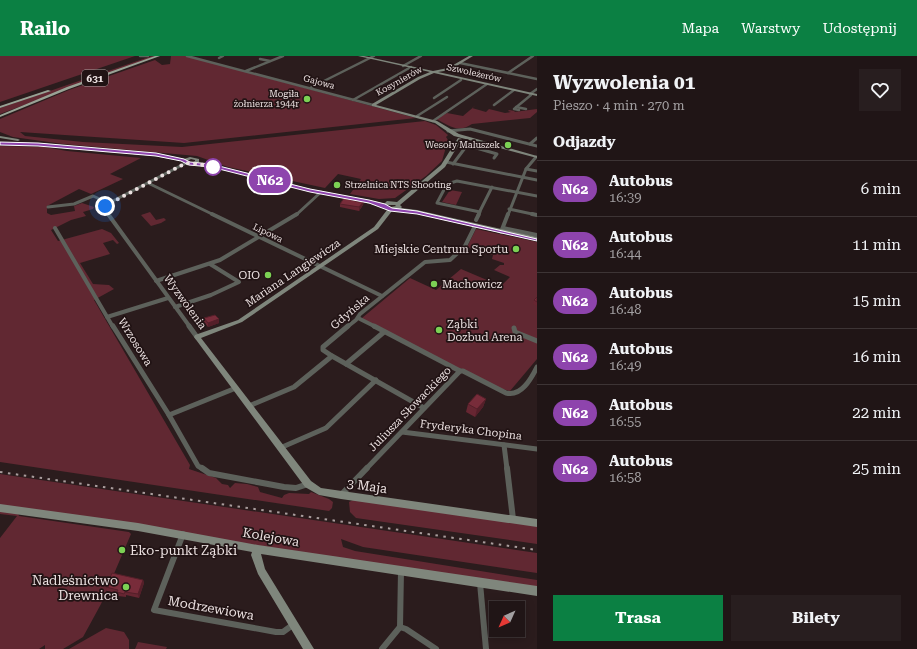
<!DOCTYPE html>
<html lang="pl">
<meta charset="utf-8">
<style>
:root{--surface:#201516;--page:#281e1f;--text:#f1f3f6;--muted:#a29fa1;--line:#3d3435;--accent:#0b8043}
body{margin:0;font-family:"Roboto Serif",serif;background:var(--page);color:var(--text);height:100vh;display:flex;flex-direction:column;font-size:15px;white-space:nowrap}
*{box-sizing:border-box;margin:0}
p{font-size:13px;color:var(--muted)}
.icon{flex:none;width:22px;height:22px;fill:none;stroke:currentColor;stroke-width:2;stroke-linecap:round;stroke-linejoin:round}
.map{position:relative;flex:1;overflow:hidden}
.sheet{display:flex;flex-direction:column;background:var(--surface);width:380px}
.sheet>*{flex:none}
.badge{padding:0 8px;border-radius:13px;font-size:14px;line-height:26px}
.needle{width:26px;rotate:225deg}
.fabs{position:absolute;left:489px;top:545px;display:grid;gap:8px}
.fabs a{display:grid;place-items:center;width:36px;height:36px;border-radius:0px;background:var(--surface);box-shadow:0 2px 10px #0003,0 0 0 1px var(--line);font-size:20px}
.you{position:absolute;width:20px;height:20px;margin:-10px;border:3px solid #fff;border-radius:50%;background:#1a73e8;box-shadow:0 0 0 6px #1a73e833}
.map>.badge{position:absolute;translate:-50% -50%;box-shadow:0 0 0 2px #fff}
h2{padding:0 16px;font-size:15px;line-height:36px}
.round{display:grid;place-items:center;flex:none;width:42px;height:42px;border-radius:0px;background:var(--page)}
.summary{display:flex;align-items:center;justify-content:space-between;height:68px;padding:0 16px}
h1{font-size:19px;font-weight:700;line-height:30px}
.cta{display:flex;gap:8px;margin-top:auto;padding:8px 16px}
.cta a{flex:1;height:46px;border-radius:0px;background:var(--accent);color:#fff;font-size:16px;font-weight:700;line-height:46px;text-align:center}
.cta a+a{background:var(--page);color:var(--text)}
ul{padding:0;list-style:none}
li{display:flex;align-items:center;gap:12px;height:56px;padding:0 16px;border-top:1px solid var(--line)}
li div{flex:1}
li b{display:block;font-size:15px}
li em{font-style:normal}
li .badge{min-width:44px;font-weight:700;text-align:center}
header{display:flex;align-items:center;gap:24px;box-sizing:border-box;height:56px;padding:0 20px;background:var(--accent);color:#fff}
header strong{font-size:19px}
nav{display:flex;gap:22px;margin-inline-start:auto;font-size:14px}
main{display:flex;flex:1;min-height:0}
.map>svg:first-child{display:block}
.green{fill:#612832}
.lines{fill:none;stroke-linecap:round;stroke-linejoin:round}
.street-far4{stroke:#5d615b;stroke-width:2.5}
.street-far3{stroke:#5d615b;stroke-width:3}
.street-far2{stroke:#5d615b;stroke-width:4}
.street-far1{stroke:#5d615b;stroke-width:5}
.street{stroke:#5d615b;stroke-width:6}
.secondary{fill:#7f867c;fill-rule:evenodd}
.primary{fill:#99a295;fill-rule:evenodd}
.rail{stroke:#a99d9d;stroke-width:2;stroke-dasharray:2.5 5.5;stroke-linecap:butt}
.wall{fill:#672632}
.shaded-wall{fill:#541f29}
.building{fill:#782c3a;stroke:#541f29}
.line{fill:#8e44ad;stroke:#fff}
.walk{stroke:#ebe0e0;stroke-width:4;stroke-dasharray:0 7.2}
.poi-dot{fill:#7cd154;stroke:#211314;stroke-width:1.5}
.stop-dot{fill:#fff;stroke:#8e44ad;stroke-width:2}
.labels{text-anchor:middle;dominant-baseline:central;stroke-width:3.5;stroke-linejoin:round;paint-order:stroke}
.far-street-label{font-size:9px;fill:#ebe0e0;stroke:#211314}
.far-poi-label{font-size:9px;fill:#ebe0e0;stroke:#211314;text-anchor:end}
.shield{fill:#211314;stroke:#aea2a3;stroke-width:1}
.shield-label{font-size:10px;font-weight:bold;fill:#ebe0e0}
.poi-label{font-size:11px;fill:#ebe0e0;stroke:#211314;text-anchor:end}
.street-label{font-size:11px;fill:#ebe0e0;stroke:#211314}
.near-street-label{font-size:13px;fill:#ebe0e0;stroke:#211314}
.near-poi-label{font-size:13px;fill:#ebe0e0;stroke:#211314;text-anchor:start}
</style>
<header>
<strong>Railo</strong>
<nav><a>Mapa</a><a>Warstwy</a><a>Udostępnij</a></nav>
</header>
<main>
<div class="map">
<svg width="537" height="593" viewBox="0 0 537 593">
<rect width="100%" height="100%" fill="#2b1c1d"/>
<g class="green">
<polygon points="0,0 135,0 0,46"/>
<polygon points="152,0 156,0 0,58 0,52"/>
<polygon points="171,0 186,0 416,62 184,87 20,76 25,80 83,86 182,91 425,65 436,69 448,79 446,81 448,84 442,105 426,120 395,142 379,143 350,138 361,123 338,118 325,132 228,111 197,100 63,88 13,81 0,76 0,63 69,34 155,4 162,9 170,8"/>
<path d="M476,49L472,52L486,56L489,53L505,57L511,56L508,55L509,54L515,55L514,56L537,53V56L530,62L472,68C457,78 449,69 436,63L447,57L463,60Z"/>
<polygon points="0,90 44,91 67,95 141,102 110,118 123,123 91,138 79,133 47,150 47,157 51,159 75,155 74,150 82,147 94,151 93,153 83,156 86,160 71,164 51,174 58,185 102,173 111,177 119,187 117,188 113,184 103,187 110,198 80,207 93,228 109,229 114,233 94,244 190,409 189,413 216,422 222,428 228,429 230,432 235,427 247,428 258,431 260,436 282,442 284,439 289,437 309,438 311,436 329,443 333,446 332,452 329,455 0,406"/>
<polygon points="450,134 462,136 456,149 442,146"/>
<polygon points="150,156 156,164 164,162 166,164 161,167 151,170 141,159"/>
<polygon points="476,173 537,186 537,303 510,335 502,333 460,312 456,312 365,266 362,262 410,222 436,234 461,213 501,230 510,221 494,214 500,209 504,209 504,207 492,203 493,199 483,197 467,191"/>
<polygon points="0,418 537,497 537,517 363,491 341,483 343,491 355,495 537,524 537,531 374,508 0,449"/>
<polygon points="353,444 537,470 537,488 356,462 350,456 349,446"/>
<polygon points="0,454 18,457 19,460 129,476 131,478 101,548 83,581 63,593 45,593 45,589 39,593 0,593 0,482 17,460 0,458"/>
<polygon points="106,572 124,576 129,584 129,593 69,593"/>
<polygon points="138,586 167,591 166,593 135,593"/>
</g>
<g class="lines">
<g class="street-far4">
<polyline points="140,0 148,0"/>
<polyline points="187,0 373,49"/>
<polyline points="219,2 223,0"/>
<polyline points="260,3 270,5"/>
<polyline points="460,7 537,23"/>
<polyline points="403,10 421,0"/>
<polyline points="246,15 283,0"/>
<polyline points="508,17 533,0"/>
<polyline points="310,32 374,0"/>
<polyline points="530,38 537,33"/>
<polyline points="434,42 461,24"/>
<polyline points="353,44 411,11"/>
<polyline points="494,49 514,34"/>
<polyline points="516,51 526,53"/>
<polyline points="519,54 514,53 531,39"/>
<polyline points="417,60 447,41"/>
<polyline points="433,65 487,28"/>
</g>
<g class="street-far3">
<polyline points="448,75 470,73 537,90"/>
<polyline points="530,88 537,82"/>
<polyline points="466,89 497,98 494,102"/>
<polyline points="446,106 537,124"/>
<polyline points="453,108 468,88"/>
<polyline points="526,113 537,115"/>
<polyline points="148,127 214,159"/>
<polyline points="48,151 74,148 93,140 109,147"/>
<polyline points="509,153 537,159"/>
<polyline points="480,156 437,147 447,128 457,125 537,140"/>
<polyline points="108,159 104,153 109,147 186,107"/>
<polyline points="296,159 321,136"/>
<polyline points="478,159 492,131"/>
<polyline points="508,159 526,113 536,101"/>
</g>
<g class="street-far2">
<polyline points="108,158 190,271"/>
<polyline points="212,158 382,240"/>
<polyline points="532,158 537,159"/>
<polyline points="476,164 479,158"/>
<polyline points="55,172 113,271"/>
<polyline points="503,172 537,179"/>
<polyline points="501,176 508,158"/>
<polyline points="156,225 220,204 297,158"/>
<polyline points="175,251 211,239 239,226 210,208"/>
<polyline points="107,261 168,242"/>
<polyline points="358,262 376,271"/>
<polyline points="347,271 356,264 360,258 425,206 450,204 465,190 475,170"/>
</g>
<g class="street-far1">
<polyline points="113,270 169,359 198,410 203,413"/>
<polyline points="189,270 197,281"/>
<polyline points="374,270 460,315"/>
<polyline points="514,272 515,276 537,285"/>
<polyline points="332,300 424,352"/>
<polyline points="346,308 384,276"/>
<polyline points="249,350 294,331 332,300 323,294 323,291 348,270"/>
<polyline points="169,359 236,332"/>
<polyline points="402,376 537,393"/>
<polyline points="504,389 507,413"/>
<polyline points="280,392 326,372 376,324"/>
<path d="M366,413L460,315H463L506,337C521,341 531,323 537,311"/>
</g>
<g class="street">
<polyline points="202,412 209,417 284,431 296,432 308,428"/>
<polyline points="507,412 513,463"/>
<polyline points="341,439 367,412"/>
<polyline points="183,478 154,554 276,576 283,576 294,568"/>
<polyline points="480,527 486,593"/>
<polyline points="400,571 406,573 436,593"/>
<polyline points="382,593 400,571 401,515"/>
</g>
<g class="secondary">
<polygon points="358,0 364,0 433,15 448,12 469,0 473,0 450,14 438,16 537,38 537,40 434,17 420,23 376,49 437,65 459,78 537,100 537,102 454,80 435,67 372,50 372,48 418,21 430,16"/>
<polygon points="0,80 18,83 20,84 18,85 0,82"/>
<path d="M458,82L462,83L445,111L400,149L402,151L401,152L417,154L537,181V185L417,158L392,155L378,173L242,266L201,282L311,425L321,432L537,463V471L341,443L319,439L305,431L194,281L195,279L238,264L374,171L387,154L380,150L310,135L211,111L187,109L181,105L154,100L37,89H0V87H37L159,98L184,103L190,101L199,103V106L198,107L211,109L310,133L384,148L387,145L397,146L441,109ZM191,103L195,104V105L191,107L187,105ZM388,149H395L396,150L391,151L388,150Z"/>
<polygon points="0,448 138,467 258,489 537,530 537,540 261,498 265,513 314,593 303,593 258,518 251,499 252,496 138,475 0,456"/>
</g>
<g class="primary">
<polygon points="155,0 160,0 69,33 0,61 0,59 67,31"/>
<polygon points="48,34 51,35 0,52 0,50"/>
</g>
<polyline class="rail" points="0,416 537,494"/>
</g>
<g class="wall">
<polygon points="364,145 363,149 359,155 340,151 340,148"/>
<polygon points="537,241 537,250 533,248 534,244"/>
<polygon points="204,262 219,267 208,271 204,266"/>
<polygon points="486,343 483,351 475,361 466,356 468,348"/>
<polygon points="143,524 144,527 139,542 126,539 126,541 118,540 117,537 107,535 106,531"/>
</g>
<g class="shaded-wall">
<polygon points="364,145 363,149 359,155 359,151"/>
<polygon points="219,263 219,267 208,271 208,267"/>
<polygon points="486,343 483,351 475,361 477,353"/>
<polygon points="143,524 144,527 139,542 138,538"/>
</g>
<g class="building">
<polygon points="344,142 359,146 364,145 359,151 340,148"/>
<polygon points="537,241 537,246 534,244"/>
<polygon points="215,259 219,263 208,267 204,262"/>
<polygon points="477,338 486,343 477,353 468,348"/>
<polygon points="112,517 143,524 138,538 125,536 124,538 117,536 118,534 106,531"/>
</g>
<polygon class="line" points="0,86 38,87 156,97 184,103 190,106 211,108 310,133 369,144 385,148 392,152 417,155 537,183 537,185 417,158 390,155 369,147 310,136 211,111 189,109 181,105 156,100 38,90 0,89"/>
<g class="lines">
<polyline class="walk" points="105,150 186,107 199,108 213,111"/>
</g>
<g class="poi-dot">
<circle cx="307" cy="43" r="4"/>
<circle cx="508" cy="89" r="4"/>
<circle cx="337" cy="129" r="4"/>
<circle cx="516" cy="193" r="4"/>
<circle cx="268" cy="219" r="4"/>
<circle cx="434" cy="228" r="4"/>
<circle cx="439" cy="274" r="4"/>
<circle cx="122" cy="494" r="4"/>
<circle cx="126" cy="531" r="4"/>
</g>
<circle class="stop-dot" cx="213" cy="111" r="8"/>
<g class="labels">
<g class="far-street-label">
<text transform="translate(474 17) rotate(13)">Szwoleżerów</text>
<text transform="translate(399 25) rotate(-29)">Kosynierów</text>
<text transform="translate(319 26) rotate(15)">Gajowa</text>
<text transform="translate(268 177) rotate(26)">Lipowa</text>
</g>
<g class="far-poi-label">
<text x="299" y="38">Mogiła<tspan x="299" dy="10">żołnierza 1944r</tspan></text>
<text x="500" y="89">Wesoły Maluszek</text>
<text x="345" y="129" text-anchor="start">Strzelnica NTS Shooting</text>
</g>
<rect class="shield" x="82" y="14" width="26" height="16" rx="3"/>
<g class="shield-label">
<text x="95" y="22">631</text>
</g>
<g class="poi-label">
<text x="508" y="193">Miejskie Centrum Sportu</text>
<text x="260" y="219">OIO</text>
<text x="442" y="228" text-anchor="start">Machowicz</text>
<text x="447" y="268" text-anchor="start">Ząbki<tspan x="447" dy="13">Dozbud Arena</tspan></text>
</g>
<g class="street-label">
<text transform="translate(293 217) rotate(-34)">Mariana Langiewicza</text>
<text transform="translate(185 246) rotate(54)">Wyzwolenia</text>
<text transform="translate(350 256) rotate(-41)">Gdyńska</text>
<text transform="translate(135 286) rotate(58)">Wrzosowa</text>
<text transform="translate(410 353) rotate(-46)">Juliusza Słowackiego</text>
<text transform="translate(471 374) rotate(7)">Fryderyka Chopina</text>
</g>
<g class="near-street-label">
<text transform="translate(367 430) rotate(8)">3 Maja</text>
<text transform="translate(271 481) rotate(10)">Kolejowa</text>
<text transform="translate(211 552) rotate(10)">Modrzewiowa</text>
</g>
<g class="near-poi-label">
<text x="130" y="494">Eko-punkt Ząbki</text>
<text x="118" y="524" text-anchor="end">Nadleśnictwo<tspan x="118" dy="15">Drewnica</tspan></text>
</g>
</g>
</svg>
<div class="fabs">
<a><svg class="needle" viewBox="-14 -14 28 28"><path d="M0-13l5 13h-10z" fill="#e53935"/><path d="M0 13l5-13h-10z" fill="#a29fa1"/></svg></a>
</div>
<div class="you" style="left:105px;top:150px"></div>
<b class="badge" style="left:270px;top:124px;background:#8e44ad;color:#fff">N62</b>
</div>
<section class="sheet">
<div class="summary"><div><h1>Wyzwolenia 01</h1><p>Pieszo · 4 min · 270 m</p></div><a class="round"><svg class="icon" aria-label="heart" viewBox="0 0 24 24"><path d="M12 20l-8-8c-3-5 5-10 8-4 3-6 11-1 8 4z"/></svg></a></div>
<h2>Odjazdy</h2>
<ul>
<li><span class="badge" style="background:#8e44ad;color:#fff">N62</span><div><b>Autobus</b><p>16:39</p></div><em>6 min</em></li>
<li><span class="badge" style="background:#8e44ad;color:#fff">N62</span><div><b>Autobus</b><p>16:44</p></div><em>11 min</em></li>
<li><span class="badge" style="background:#8e44ad;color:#fff">N62</span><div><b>Autobus</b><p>16:48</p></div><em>15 min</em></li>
<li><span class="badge" style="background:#8e44ad;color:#fff">N62</span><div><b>Autobus</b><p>16:49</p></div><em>16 min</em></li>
<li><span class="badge" style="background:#8e44ad;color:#fff">N62</span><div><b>Autobus</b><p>16:55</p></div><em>22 min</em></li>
<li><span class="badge" style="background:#8e44ad;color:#fff">N62</span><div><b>Autobus</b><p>16:58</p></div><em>25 min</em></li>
</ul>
<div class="cta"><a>Trasa</a><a>Bilety</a></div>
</section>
</main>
